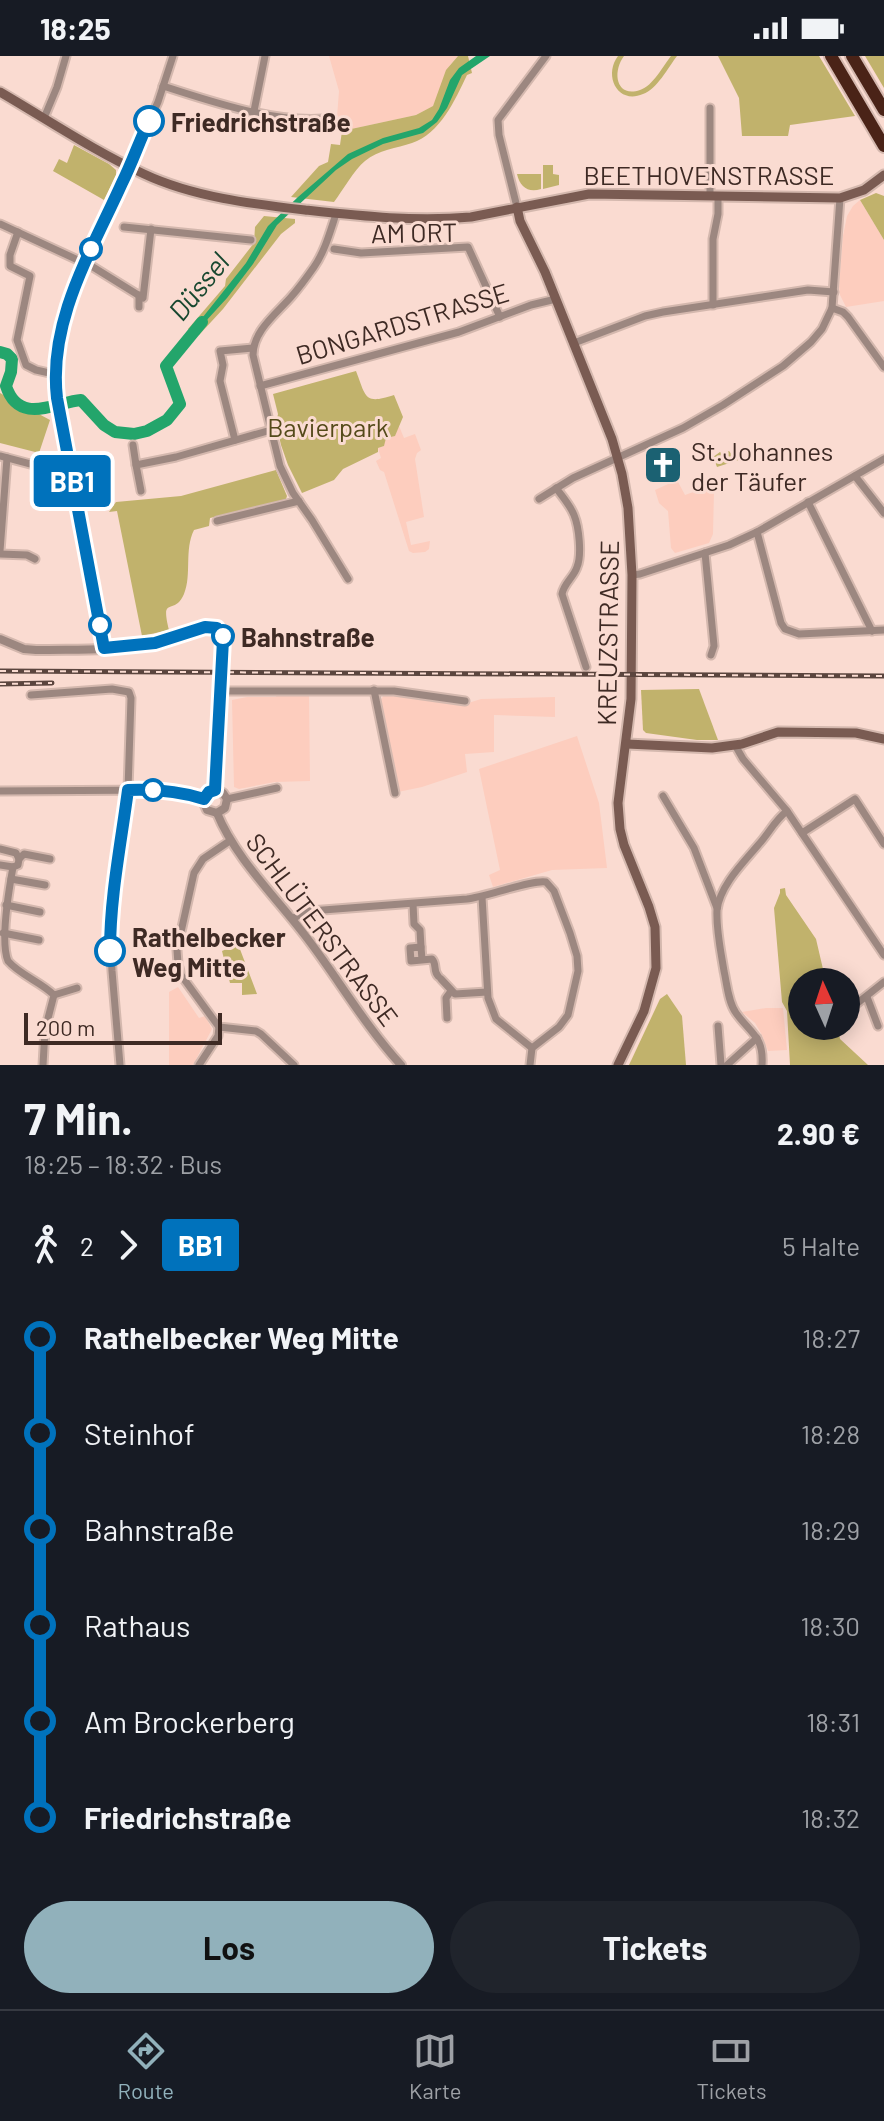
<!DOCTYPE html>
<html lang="de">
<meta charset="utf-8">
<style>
:root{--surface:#171b24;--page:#20242c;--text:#f1f3f6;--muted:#9ea1a6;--line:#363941;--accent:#91b1bb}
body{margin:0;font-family:Barlow,sans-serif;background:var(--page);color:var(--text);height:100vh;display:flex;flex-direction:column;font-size:30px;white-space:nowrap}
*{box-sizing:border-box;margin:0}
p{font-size:26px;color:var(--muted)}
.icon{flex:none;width:44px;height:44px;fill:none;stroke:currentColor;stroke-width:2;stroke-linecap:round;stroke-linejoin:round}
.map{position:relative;height:1009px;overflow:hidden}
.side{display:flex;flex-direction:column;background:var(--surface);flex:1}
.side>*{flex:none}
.badge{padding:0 16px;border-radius:6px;font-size:28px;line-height:52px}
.needle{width:52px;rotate:357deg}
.controls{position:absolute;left:788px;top:912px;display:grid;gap:16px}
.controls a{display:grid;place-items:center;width:72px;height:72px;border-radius:50%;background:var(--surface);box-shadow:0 4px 20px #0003;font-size:40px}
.scale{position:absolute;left:24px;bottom:20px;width:198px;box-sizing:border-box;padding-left:8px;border:4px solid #3e2a24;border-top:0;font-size:22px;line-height:28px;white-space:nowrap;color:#3e2a24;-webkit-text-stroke:6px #fadbd1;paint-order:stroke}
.map>.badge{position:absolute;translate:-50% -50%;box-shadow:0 0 0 4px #fff}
.legs{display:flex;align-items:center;gap:12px;height:88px;padding:0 24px;font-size:26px}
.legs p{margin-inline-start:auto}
.head{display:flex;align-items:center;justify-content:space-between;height:136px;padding:0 24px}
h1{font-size:44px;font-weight:700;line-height:60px}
.button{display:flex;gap:16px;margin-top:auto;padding:16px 24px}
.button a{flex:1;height:92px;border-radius:48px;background:var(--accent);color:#111;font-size:32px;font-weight:700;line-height:92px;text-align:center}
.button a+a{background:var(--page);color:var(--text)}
ul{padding:0 24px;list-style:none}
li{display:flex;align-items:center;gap:28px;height:96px;font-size:30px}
li i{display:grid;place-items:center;width:12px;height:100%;margin:0 10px;background:currentColor}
li i::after{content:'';width:20px;height:20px;margin:-10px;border:6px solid;border-radius:50%;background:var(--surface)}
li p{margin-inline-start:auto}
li:first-child i{background:linear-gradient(#0000 50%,currentColor 0)}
li:last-child i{background:linear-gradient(currentColor 50%,#0000 0)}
.status{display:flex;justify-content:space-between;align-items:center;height:56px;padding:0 40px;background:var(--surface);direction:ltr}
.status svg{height:22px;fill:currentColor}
.menu{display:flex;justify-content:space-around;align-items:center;height:112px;border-top:2px solid var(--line);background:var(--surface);font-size:22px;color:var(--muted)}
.menu a{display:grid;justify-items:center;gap:4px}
.menu .active{color:var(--accent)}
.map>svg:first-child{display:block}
.built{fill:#fdcdbe}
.green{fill:#c1b26c}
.water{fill:#23a56b}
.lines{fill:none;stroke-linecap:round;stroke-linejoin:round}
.river{stroke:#23a56b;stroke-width:12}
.minor-casing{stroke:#d4b8ae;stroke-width:11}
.tertiary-casing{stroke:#d4b8ae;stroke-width:12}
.secondary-casing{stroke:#d4b8ae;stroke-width:13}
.motorway-casing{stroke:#d4b8ae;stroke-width:16}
.minor{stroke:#9c8780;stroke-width:7}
.tertiary{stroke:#9c8780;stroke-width:8}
.secondary{stroke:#7a5b52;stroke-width:9}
.motorway{stroke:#4a2317;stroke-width:12}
.rail-casing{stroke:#5b453e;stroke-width:5}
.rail{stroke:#fadbd1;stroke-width:2;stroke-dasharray:6;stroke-linecap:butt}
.line-1-casing{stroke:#fff;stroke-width:18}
.line-1{stroke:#0072bc;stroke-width:12}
.stop-1-dot{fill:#fff;stroke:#0072bc;stroke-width:4}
.labels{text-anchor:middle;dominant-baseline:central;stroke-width:6;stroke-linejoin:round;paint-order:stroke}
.stop-label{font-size:26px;font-weight:bold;fill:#3e2a24;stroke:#fadbd1;text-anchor:start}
.street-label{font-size:26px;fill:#3e2a24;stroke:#fadbd1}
.park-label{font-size:26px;fill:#544a1a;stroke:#fadbd1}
.poi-label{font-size:26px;fill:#3e2a24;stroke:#fadbd1;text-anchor:start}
.water-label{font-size:28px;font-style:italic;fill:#17472f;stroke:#fadbd1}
</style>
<div class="status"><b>18:25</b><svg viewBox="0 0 49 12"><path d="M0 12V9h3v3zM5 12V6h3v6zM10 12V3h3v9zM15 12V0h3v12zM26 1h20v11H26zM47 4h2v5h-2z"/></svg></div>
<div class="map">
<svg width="884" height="1009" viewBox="0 0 884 1009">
<rect width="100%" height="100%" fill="#fadbd1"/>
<g class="built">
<polygon points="329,0 458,0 450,9 433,50 416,59 342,75 343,62 337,61 339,35"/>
<polygon points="860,144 884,184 884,245 846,251 840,239 839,231 843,180 847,160 853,150"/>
<polygon points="399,370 404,382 415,378 421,394 417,397 415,403 424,461 406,466 411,489 430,485 429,493 425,496 413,497 409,495 384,416 380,414 376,405 381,402 378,392 384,390 384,383 387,380 395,379"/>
<polygon points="677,424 685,439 707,431 714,435 713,478 709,487 675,497 671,492 668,455 659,447 655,434"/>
<polygon points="277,637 309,638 310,725 275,726 239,733 234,731 232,644 247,641 276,641"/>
<polygon points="395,638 462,649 481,643 555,641 555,661 494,659 494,696 465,698 467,716 422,731 398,736 380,645 384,639"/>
<polygon points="577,680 599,747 607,812 552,814 493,831 489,819 500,814 479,713"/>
<polygon points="178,931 199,962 205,960 212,973 193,1009 169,1009 169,936"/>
<polygon points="766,952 783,952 787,994 768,995 762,979 755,967 742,956"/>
</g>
<g class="green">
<path d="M458,0H468L472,17L467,19C455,44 440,78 412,87C397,92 378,94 365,105C354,114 343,134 334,146L291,141L319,110L328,106L331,88L340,89L342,75L416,59L433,50L446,14Z"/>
<path d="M618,0H624C612,16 616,42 640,34C653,30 663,10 671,0H677C668,12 657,33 643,38C618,49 603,20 618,0Z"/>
<polygon points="718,0 819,0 855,60 790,69 788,80 742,80 739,42"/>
<polygon points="865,0 884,0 884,32"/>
<polygon points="74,89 109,108 116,114 116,120 104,144 53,115 59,103 67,107"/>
<polygon points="543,109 553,109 553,118 559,119 559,129 543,133"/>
<path d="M517,118H541V133C528,137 520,131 517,118Z"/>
<polygon points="876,137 884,140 884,184 860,144"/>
<polygon points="264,160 295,163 295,167 281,178 223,253 199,279 188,273 225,230 226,223 254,187 255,171"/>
<path d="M356,315C366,341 364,349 394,339L403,361L395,380L386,382L384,390L378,392V396L343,413L334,424L302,437L288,409L281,389L276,367L278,358L273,338Z"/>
<polygon points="0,337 50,364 39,397 0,387"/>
<polygon points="740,394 745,402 717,411 713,401 720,396 723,399 729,395 733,400"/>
<path d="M276,414L287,440L286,443L284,445L210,462L209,470L194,474C184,494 192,519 184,538C174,561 160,538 169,574L142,580L117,455L109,456L116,446L181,440Z"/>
<polygon points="699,633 718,684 697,684 646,677 643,674 641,634"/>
<polygon points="785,832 786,839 816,883 826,926 802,926 802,970 837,970 840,983 868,1009 790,1009 787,955 782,946 774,852 780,837 780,833"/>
<polygon points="238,888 257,938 242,939 242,927 230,927 222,895"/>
<polygon points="667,938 682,960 686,1009 629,1009 660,943"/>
</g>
<polygon class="water" points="476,0 490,0 462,19 447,52 437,66 423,77 383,88 352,103 336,114 277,169 253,208 227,242 194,278 191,276 246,207 268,170 298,141 348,98 383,82 419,72 432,64 439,53 450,24 459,12"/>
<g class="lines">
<path class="river" d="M0,296L7,298L12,303L11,316L6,330C19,370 56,346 81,344L104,369L115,376L134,378L147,375L167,364L180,348L166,310L202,266"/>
<g class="minor-casing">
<g id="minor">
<path d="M163,30C209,45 275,67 323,63"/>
<polyline points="254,55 265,0"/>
<polyline points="44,62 57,31 66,0"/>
<polyline points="710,140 710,52"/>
<polyline points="517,151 499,79 498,64 546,0"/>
<path d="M336,158C330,176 325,195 314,211C307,221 299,232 291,241C276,258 253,275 253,299L280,410L293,437L312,464L348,523"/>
<polyline points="0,168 93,211 143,242 151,173"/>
<polyline points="124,171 251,184"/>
<polyline points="18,176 10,199 10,210 30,220 17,284 26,309 36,314 54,318"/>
<polyline points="334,193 361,197 468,191 500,261"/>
<polyline points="713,249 713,183 718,158 718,140"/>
<polyline points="139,251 139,239"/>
<polyline points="832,252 843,256 848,261 884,311"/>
<polyline points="574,287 645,260 663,256 808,234 834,236"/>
<polyline points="260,330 459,276 531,249 556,243"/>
<polyline points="235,384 220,325 223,309 220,295 253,292"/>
<polyline points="133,389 136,409 176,401 271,374"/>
<polyline points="0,400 53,414 70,411"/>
<polyline points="136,409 141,435"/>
<polyline points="855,420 884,457"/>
<path d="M556,432C562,440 570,449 574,459C579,471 582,499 577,511C574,521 564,527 562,538L586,611"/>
<polyline points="539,443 573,422 683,372 723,349 783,310 811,286 822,273 832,252 840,142"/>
<polyline points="808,446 872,575"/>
<polyline points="217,465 299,445"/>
<polyline points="757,476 781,567 785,573 799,578 884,574"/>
<polyline points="0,495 7,402"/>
<polyline points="705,497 714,590 711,599"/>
<polyline points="0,498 27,499 35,503"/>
<polyline points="632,519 640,518 729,489 757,476 884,403"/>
<polyline points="104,592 60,361 54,318 56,299 64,260 91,193 158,46 173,0"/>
<polyline points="374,634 395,737"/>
<polyline points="222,635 394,635 465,645"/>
<polyline points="31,639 112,633 129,636 131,642 128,734 110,872 112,915 120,1009"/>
<polyline points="735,689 743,703 787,755 884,899"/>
<polyline points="0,735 160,734 184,737 204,743"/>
<polyline points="663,740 694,792 717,852"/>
<polyline points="227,743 277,732"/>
<polyline points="802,777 855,743 884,788"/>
<polyline points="231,784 203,803 194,817 177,894 178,908 181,919 219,971 256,975 261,978 294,1009"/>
<path d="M0,793L16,797L19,803L18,809L13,811C9,833 0,886 8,905C20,919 41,926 54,939L45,974L43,1009"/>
<polyline points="19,803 24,798 50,803"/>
<polyline points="0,809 13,811"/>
<polyline points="11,823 45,829"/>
<polyline points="482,841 488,942 496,963 532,992"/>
<polyline points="413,848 414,868 420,874 421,891"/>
<polyline points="6,849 40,856"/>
<path d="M293,862L310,855L467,843C485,841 534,823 546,826L554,835L570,877L577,900L578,915L568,959L559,971L532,992L530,1009"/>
<polyline points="3,877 39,884"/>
<path d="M422,904L421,891L410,892L411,905L432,903C437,908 433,915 438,920"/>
<polyline points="441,923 455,938 487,936"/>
<polyline points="54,939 77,932"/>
<polyline points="867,941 878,970"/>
<polyline points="855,949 884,926"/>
<polyline points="447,962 446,942 451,935"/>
<polyline points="718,970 721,1009"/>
<polyline points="199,1009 218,980 219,971"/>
<polyline points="727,1009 757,982"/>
<path d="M762,1009C764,980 750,977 736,957C728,946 727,928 724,915C721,896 716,874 717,854C720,829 744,806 759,788C769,777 775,764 787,755"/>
</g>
</g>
<g class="tertiary-casing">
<g id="tertiary">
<path d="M0,583L24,593L36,594C72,593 109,595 144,589C166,586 197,568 217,572L223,584L215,734"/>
<polyline points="215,734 205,739 204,747 207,754 217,757"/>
<polyline points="215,734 223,737 227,743 225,752 217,757"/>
<path d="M217,757C236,804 280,845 310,886C340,926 367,972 401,1009"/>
</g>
</g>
<g class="secondary-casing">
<g id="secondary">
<path d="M0,36C48,64 94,95 144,118C193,141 252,148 305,154C361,160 415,166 471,161L589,138L840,142L864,134L884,119"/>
<polyline points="517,151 520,165 545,216 612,383 622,418 628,452 632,519 631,643 618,747 620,773 624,789 649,851 655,871 656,912 644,955 618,1009"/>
<polyline points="627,688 712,692 742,688 778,676 856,677 884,683"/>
</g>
</g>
<g class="motorway-casing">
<g id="motorway">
<polyline points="831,0 884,90"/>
<polyline points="852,0 884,54"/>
</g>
</g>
<use href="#minor" class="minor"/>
<use href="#tertiary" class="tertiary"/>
<use href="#secondary" class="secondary"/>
<use href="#motorway" class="motorway"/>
<g class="rail-casing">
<g id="rail">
<polyline points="0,615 884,620"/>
<polyline points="0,628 52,627"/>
</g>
</g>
<use href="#rail" class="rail"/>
</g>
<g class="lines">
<g class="line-1-casing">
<path id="line-1" d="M110,895C110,841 121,787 128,734C154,733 179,735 204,743L209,736L215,734L223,584L217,572L205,571L155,587L104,592L57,342C48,265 91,196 122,127C132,107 139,86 149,65"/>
</g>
<use href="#line-1" class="line-1"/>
</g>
<defs>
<g id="church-square" transform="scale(2)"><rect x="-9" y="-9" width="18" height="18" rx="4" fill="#1b6172" stroke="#fadbd1"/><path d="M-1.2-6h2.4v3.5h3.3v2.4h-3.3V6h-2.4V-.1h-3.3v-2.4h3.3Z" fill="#fff"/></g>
</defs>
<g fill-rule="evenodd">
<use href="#church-square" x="663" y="409"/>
</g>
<g class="stop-1-dot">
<circle cx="149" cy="65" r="14"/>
<circle cx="91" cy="193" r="10"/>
<circle cx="100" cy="569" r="10"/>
<circle cx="223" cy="580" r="10"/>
<circle cx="153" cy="734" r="10"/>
<circle cx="110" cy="895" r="14"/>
</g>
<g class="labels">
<g class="stop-label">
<text x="171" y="65">Friedrichstraße</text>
<text x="241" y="580">Bahnstraße</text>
<text x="132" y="880">Rathelbecker<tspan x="132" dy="30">Weg Mitte</tspan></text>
</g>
<g class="street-label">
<text x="709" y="118">BEETHOVENSTRASSE</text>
<text transform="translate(414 176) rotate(-1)">AM ORT</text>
<text transform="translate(402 267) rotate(-17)">BONGARDSTRASSE</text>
<text transform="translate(607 577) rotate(-89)">KREUZSTRASSE</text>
<text transform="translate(323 873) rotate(53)">SCHLÜTERSTRASSE</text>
</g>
<g class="park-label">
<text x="328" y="370">Bavierpark</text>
</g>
<g class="poi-label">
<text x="691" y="394">St.Johannes<tspan x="691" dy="30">der Täufer</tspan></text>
</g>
<g class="water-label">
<text transform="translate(198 230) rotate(-51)">Düssel</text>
</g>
</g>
</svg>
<div class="controls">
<a><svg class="needle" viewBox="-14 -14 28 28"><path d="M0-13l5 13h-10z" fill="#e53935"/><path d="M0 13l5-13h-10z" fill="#9ea1a6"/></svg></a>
</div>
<div class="scale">200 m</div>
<b class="badge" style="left:72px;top:425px;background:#0072bc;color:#fff">BB1</b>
</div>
<section class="side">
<div class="head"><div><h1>7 Min.</h1><p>18:25 – 18:32 · Bus</p></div><b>2.90 €</b></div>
<div class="legs"><svg class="icon" aria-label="walk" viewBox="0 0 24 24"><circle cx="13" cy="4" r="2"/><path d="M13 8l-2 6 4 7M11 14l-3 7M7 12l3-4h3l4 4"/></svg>2<svg class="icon" aria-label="forward" viewBox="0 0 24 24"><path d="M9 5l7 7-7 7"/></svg><b class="badge" style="background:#0072bc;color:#fff">BB1</b><p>5 Halte</p></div>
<ul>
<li><i style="color:#0072bc"></i><b>Rathelbecker Weg Mitte</b><p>18:27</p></li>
<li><i style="color:#0072bc"></i><span>Steinhof</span><p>18:28</p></li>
<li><i style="color:#0072bc"></i><span>Bahnstraße</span><p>18:29</p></li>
<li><i style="color:#0072bc"></i><span>Rathaus</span><p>18:30</p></li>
<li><i style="color:#0072bc"></i><span>Am Brockerberg</span><p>18:31</p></li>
<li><i style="color:#0072bc"></i><b>Friedrichstraße</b><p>18:32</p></li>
</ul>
<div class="button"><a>Los</a><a>Tickets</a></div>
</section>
<nav class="menu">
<a class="active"><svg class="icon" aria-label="directions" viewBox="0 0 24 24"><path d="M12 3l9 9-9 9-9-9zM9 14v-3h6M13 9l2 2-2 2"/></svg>Route</a>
<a><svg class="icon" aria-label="map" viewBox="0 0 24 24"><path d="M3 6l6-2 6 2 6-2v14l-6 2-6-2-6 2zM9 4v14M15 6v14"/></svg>Karte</a>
<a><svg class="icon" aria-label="tickets" viewBox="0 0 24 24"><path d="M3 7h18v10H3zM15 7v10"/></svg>Tickets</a>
</nav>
